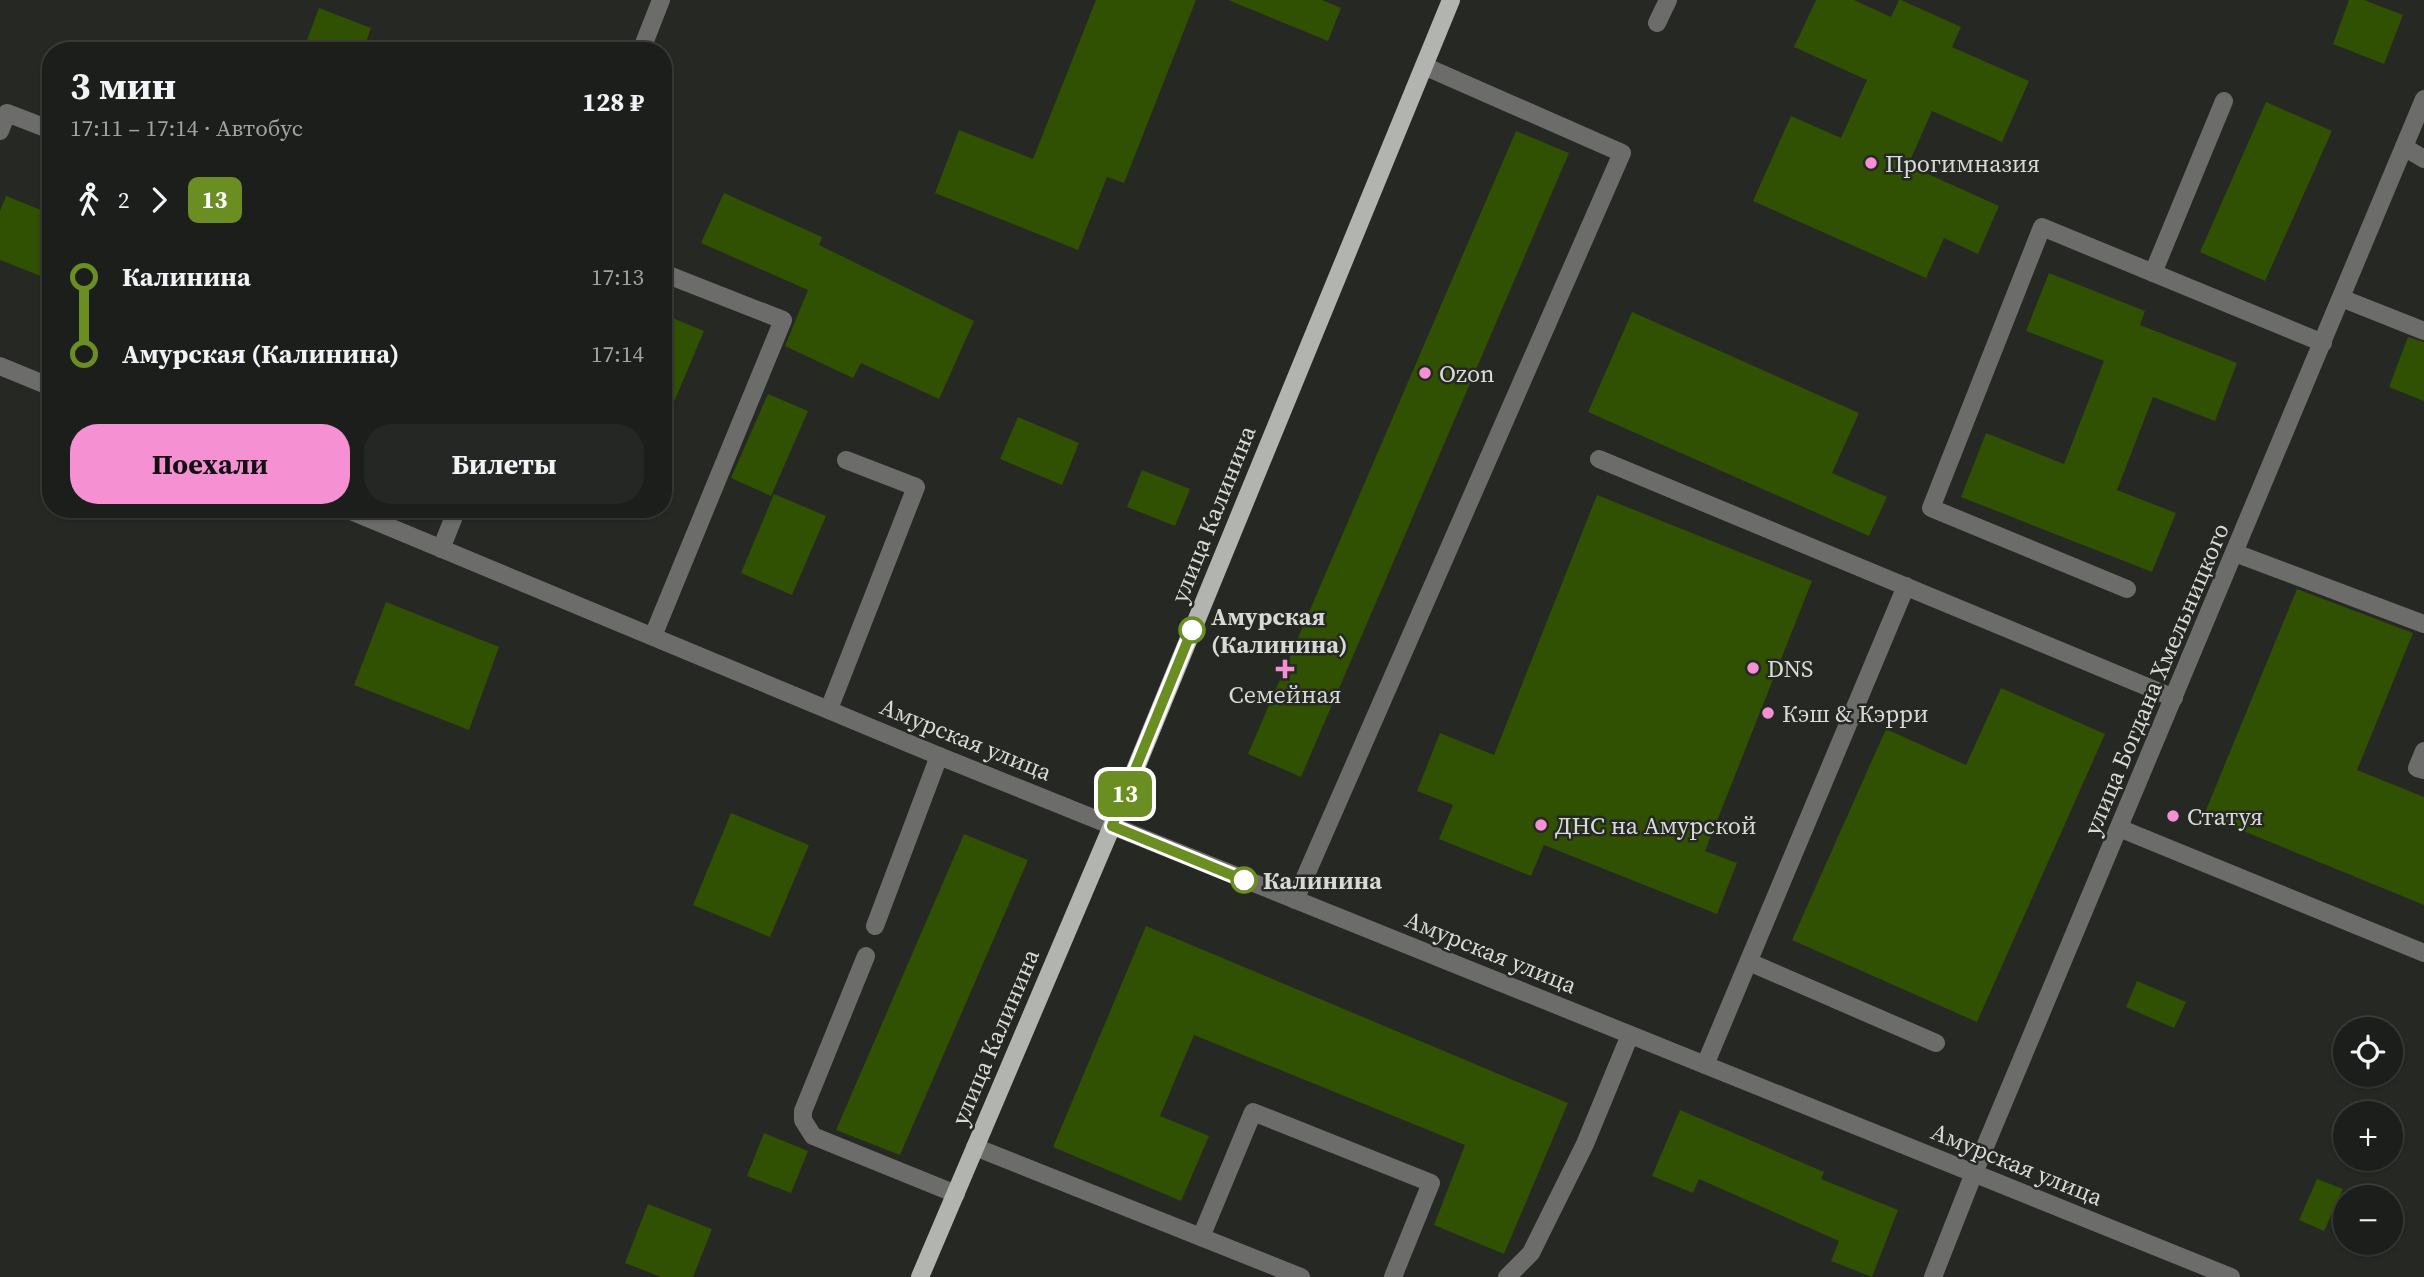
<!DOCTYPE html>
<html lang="ru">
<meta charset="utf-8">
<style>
:root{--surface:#1c1e1b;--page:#252724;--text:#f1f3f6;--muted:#a0a2a3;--line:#3a3c3a;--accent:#f591d3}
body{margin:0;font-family:"Source Serif 4",serif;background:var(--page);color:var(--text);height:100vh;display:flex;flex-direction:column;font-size:26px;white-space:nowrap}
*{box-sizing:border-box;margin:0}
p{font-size:23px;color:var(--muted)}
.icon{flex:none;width:38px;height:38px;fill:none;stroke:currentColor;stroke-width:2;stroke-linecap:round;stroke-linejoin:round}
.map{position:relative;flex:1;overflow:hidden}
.drawer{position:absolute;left:42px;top:42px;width:630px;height:476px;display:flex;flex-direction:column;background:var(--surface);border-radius:28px;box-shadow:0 2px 5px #0004,0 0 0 2px var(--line)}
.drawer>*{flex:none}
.badge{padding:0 14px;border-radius:10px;font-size:24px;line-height:46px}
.tools{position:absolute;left:2333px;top:1017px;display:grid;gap:14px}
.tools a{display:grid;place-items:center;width:70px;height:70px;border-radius:50%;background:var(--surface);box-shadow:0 2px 5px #0004,0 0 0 2px var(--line);font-size:35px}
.map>.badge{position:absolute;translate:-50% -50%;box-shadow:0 0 0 4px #fff}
.legs{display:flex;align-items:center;gap:10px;height:77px;padding:0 28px;font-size:23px}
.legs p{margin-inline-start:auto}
.summary{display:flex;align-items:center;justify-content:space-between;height:119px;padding:0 28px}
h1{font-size:38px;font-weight:700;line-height:52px}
.button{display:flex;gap:14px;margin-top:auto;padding:14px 28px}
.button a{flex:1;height:80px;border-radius:28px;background:var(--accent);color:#111;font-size:28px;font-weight:700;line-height:80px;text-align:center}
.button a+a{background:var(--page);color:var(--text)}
ul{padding:0 28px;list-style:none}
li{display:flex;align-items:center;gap:24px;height:77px;font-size:26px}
li i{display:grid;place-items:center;width:10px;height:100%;margin:0 9px;background:currentColor}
li i::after{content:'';width:18px;height:18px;margin:-9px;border:5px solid;border-radius:50%;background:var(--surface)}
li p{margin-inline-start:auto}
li:first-child i{background:linear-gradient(#0000 50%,currentColor 0)}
li:last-child i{background:linear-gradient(currentColor 50%,#0000 0)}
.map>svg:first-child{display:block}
.building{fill:#305002}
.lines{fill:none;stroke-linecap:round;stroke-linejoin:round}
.minor{stroke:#6c6d6b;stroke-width:18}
.major{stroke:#b2b4b0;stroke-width:18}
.line-1-casing{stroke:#fff;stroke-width:16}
.line-1{stroke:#6b8e23;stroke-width:10}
.poi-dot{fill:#f591d3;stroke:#262824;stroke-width:2.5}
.stop-1-dot{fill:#fff;stroke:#6b8e23;stroke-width:3.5}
.labels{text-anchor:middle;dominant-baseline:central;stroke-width:5;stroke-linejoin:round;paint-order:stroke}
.poi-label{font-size:24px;fill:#d8dad7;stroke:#262824;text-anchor:start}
.street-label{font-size:24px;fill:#d8dad7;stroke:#262824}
.stop-label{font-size:24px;font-weight:bold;fill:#d8dad7;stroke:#262824;text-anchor:start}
</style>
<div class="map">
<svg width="2424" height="1277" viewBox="0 0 2424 1277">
<rect width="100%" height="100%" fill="#262824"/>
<g class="building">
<polygon points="1096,0 1196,0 1124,183 1107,177 1078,250 935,193 959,130 1033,159"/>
<polygon points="1228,0 1322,0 1341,8 1328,41"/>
<polygon points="1816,0 1854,0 1891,17 1899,0 1901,0 1961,27 1952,47 2029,81 2002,142 1932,111 1908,165 1999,206 1978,254 1944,238 1926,278 1753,201 1791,116 1841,138 1867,80 1794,47"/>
<polygon points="2349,0 2364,0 2403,15 2384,64 2333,44"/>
<polygon points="319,8 371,28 363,51 303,51"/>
<polygon points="2266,102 2332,131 2265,281 2200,252"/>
<polygon points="1516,131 1569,153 1301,777 1248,754"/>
<polygon points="724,193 822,237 819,245 974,321 939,399 861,363 853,378 785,346 808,290 701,243"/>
<polygon points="6,196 51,214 51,280 0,260 0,211"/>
<polygon points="2049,273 2145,311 2140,325 2237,363 2215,421 2153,397 2117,490 2176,513 2152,572 1961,497 1986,433 2064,464 2104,361 2026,331"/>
<polygon points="1632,312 1859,413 1832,473 1887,497 1869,536 1588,412"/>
<polygon points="663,314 704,331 663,428"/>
<polygon points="2408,337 2424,342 2424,401 2389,387"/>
<polygon points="768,394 808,411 771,496 731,478"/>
<polygon points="1018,417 1079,443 1062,485 1000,459"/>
<polygon points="1142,470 1190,489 1175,526 1127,507"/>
<polygon points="774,494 826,516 792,595 741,573"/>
<polygon points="1597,495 1812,581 1705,851 1737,863 1717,914 1544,845 1531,876 1439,839 1453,805 1417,791 1440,733 1494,755"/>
<polygon points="2297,589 2413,633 2357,770 2424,797 2424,905 2204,815"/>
<polygon points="386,602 499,647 469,730 354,685"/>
<polygon points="2001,688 2105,734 1977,1022 1792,940 1886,729 1966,765"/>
<polygon points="731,813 809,845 770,937 693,905"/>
<polygon points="964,834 1028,860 900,1155 836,1130"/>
<polygon points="1146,926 1568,1103 1504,1254 1434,1225 1465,1145 1194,1035 1160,1116 1209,1136 1181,1201 1053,1147"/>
<polygon points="2137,981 2186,1002 2174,1028 2126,1007"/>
<polygon points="1680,1110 1824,1172 1821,1179 1898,1210 1872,1277 1831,1261 1839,1241 1699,1179 1693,1193 1652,1176"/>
<polygon points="764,1133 808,1151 791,1193 747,1176"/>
<polygon points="2317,1179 2343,1189 2324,1231 2299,1220"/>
<polygon points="648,1204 712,1229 693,1277 661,1277 625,1263"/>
</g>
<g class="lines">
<g class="minor">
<polyline points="1657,23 1668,0"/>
<polyline points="641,51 661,0"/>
<polyline points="0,131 7,113 51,130"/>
<polyline points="2404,147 2424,159"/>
<polyline points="2153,273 2224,101"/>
<polyline points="2341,298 2424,331"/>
<polyline points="0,366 51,387"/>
<polyline points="1599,459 2174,698"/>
<polyline points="346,509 939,756 2231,1277"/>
<polyline points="441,549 457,509"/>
<polyline points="2235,553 2424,624"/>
<polyline points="2127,589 1931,508 2042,227 2323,343"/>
<polyline points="653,636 783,320 663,273"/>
<polyline points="829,709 916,487 846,460"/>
<polyline points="2424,751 2417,768 2424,770"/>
<polyline points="2119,828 2424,953"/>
<polyline points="1295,900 1622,153 1424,66"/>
<polyline points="875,926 939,756"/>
<polyline points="866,956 803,1111 803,1120 813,1136 956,1194"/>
<polyline points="1749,962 1936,1043"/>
<polyline points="1705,1065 1906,586"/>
<polyline points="975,1147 1301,1277"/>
<polyline points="1201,1237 1253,1112 1431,1183 1393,1277"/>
<polyline points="1507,1277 1531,1253 1585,1144 1630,1035"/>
<polyline points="1933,1277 1974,1173 2424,99"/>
</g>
<polyline class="major" points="920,1277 1112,826 1451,0"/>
</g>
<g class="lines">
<g class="line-1-casing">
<polyline id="line-1" points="1192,630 1112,826 1244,880"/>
</g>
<use href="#line-1" class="line-1"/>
</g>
<g class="poi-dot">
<circle cx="1871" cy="163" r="7"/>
<circle cx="1425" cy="373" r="7"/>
<circle cx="1753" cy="668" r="7"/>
<path d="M1281.5 658.5h7v7h7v7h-7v7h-7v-7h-7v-7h7z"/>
<circle cx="1768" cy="713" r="7"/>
<circle cx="2173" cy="816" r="7"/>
<circle cx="1541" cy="825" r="7"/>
</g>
<g class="stop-1-dot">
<circle cx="1192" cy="630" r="12"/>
<circle cx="1244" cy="880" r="12"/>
</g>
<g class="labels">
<g class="poi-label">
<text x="1885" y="163">Прогимназия</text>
<text x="1439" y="373">Ozon</text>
<text x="1767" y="668">DNS</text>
<text x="1285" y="694" text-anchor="middle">Семейная</text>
<text x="1782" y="713">Кэш &amp; Кэрри</text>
<text x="2187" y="816">Статуя</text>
<text x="1555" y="825">ДНС на Амурской</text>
</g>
<g class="street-label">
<text transform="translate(1213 514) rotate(-68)">улица Калинина</text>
<text transform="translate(2156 679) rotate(-67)">улица Богдана Хмельницкого</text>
<text transform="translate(966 739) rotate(22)">Амурская улица</text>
<text transform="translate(1491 952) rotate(22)">Амурская улица</text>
<text transform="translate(995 1037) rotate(-67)">улица Калинина</text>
<text transform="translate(2017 1164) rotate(22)">Амурская улица</text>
</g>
<g class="stop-label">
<text x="1211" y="616">Амурская<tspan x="1211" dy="28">(Калинина)</tspan></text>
<text x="1263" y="880">Калинина</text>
</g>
</g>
</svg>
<div class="tools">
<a><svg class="icon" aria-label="locate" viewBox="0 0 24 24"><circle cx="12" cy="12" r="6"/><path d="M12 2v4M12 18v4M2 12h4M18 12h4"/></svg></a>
<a>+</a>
<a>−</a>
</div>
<b class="badge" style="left:1125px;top:794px;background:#6b8e23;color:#fff">13</b>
<section class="drawer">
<div class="summary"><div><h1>3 мин</h1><p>17:11 – 17:14 · Автобус</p></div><b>128 ₽</b></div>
<div class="legs"><svg class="icon" aria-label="walk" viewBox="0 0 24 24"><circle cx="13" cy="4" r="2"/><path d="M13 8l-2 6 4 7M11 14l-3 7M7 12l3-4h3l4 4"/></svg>2<svg class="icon" aria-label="forward" viewBox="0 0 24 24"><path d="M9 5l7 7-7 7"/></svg><b class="badge" style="background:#6b8e23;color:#fff">13</b></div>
<ul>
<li><i style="color:#6b8e23"></i><b>Калинина</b><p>17:13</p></li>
<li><i style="color:#6b8e23"></i><b>Амурская (Калинина)</b><p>17:14</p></li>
</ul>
<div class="button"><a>Поехали</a><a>Билеты</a></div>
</section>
</div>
